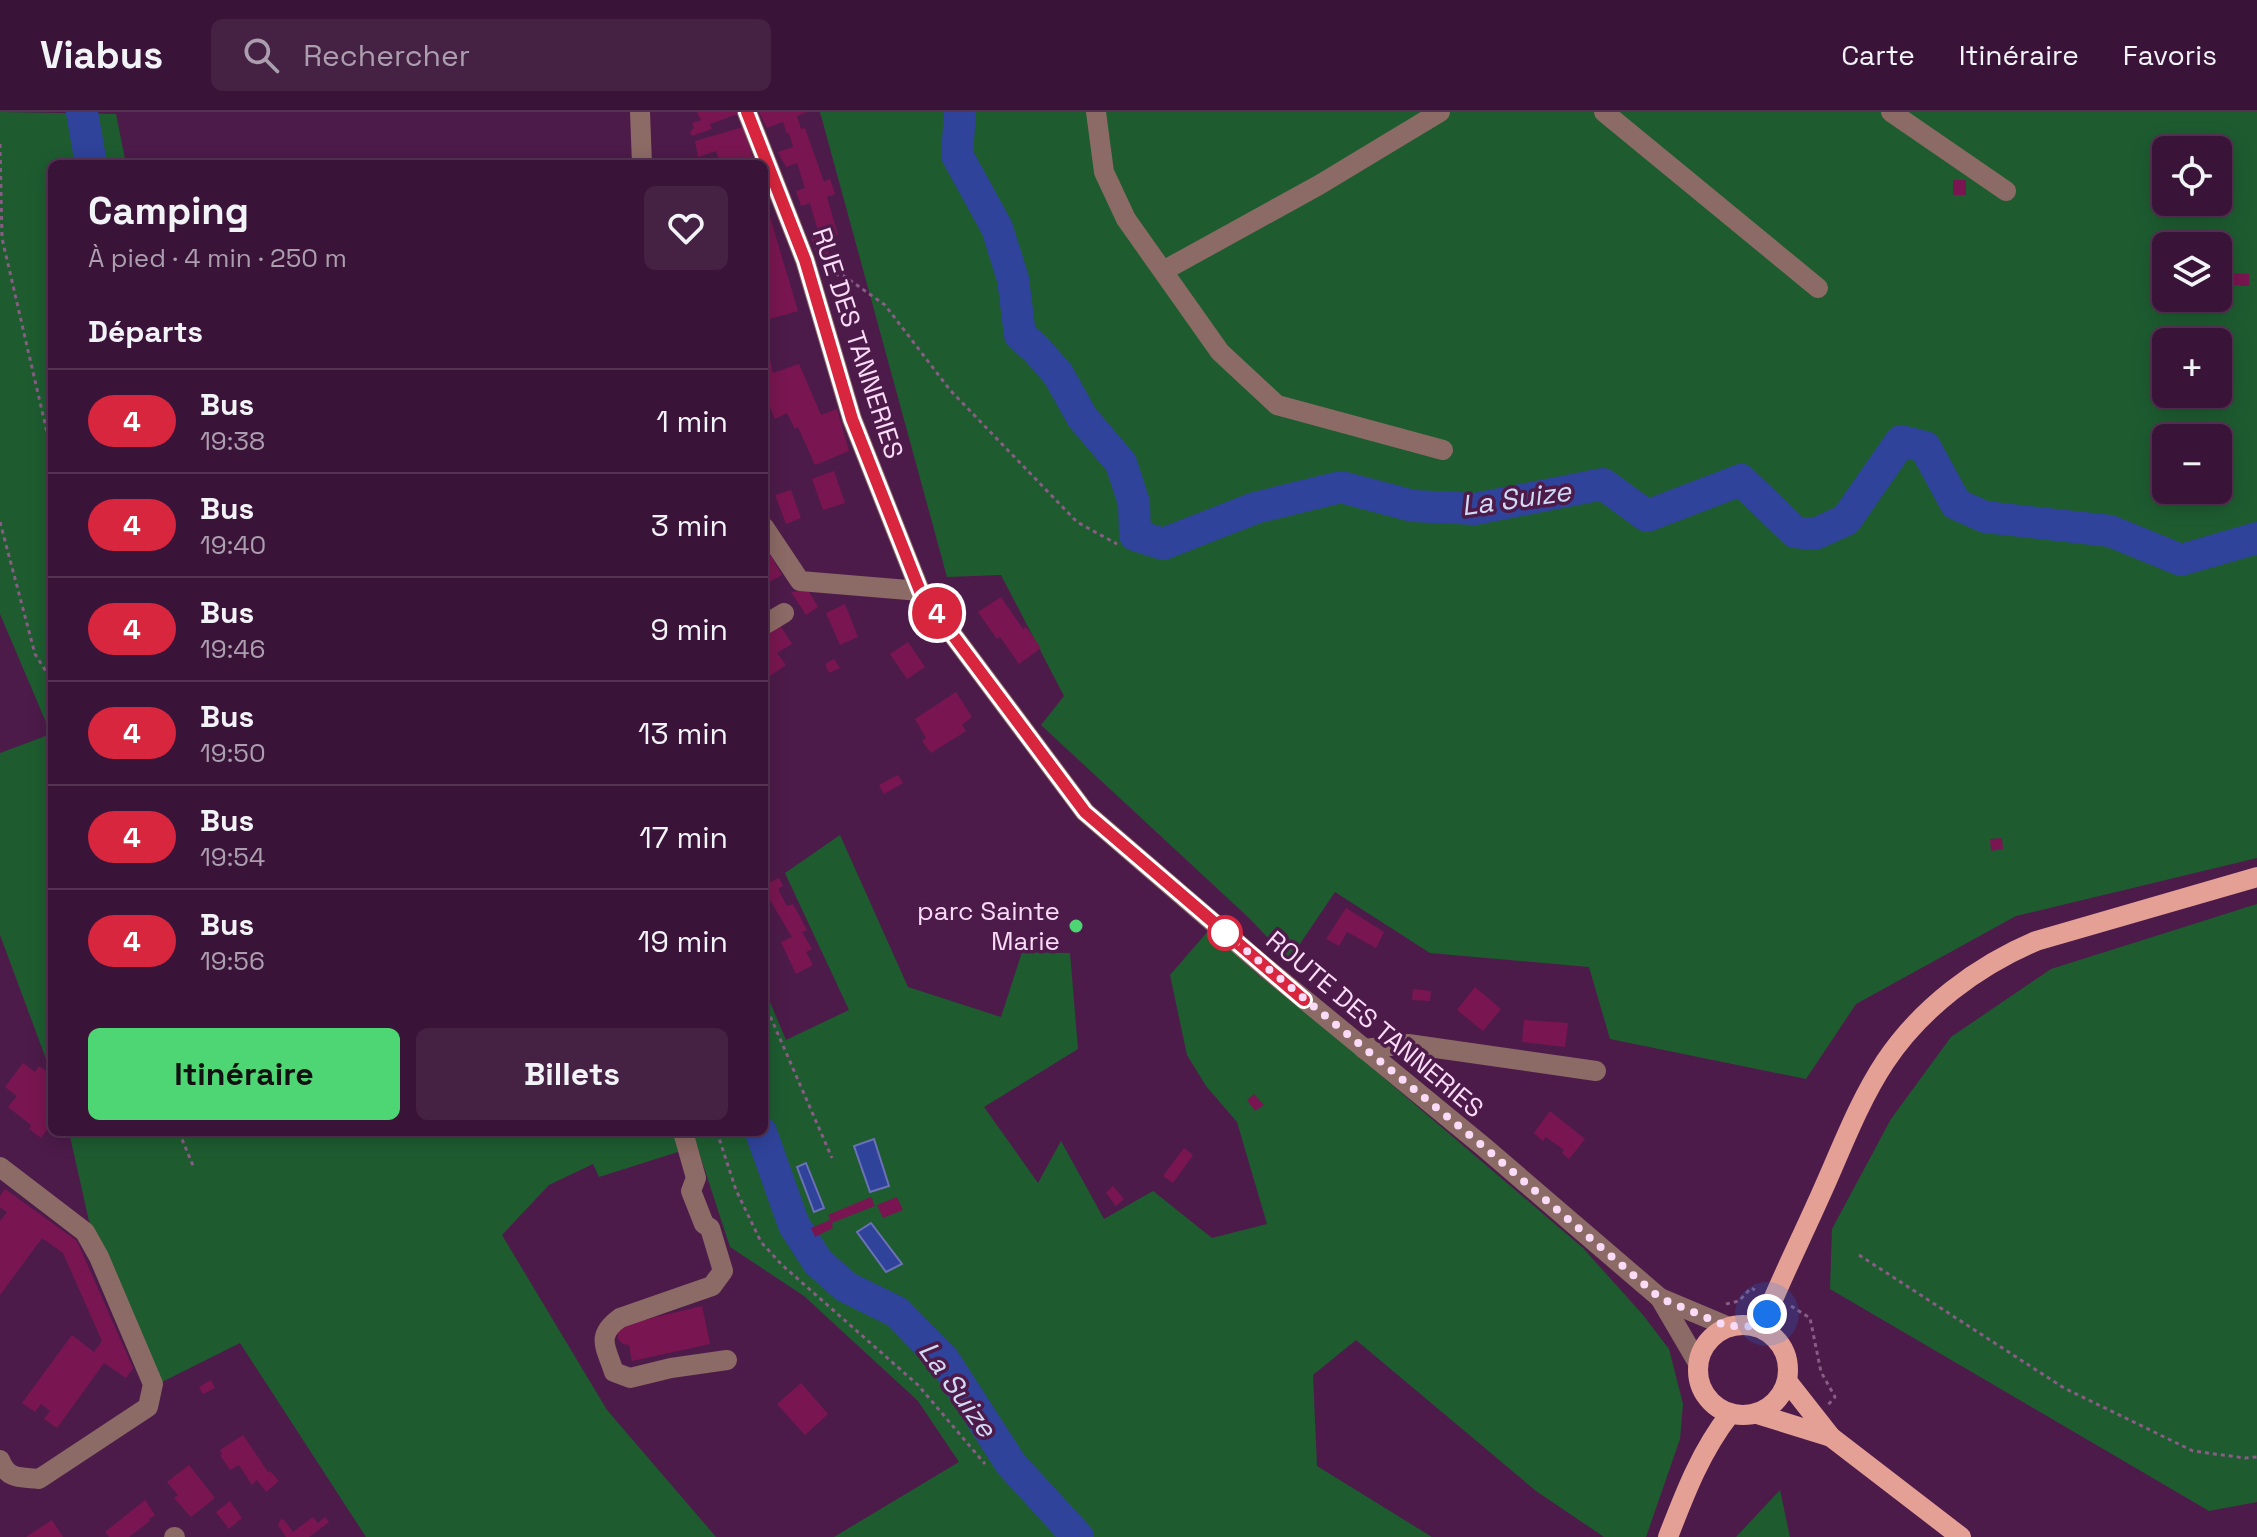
<!DOCTYPE html>
<html lang="fr">
<meta charset="utf-8">
<style>
:root{--surface:#3a1438;--page:#452143;--text:#f1f3f6;--muted:#ab9eae;--line:#543353;--accent:#4ed675}
body{margin:0;font-family:"Space Grotesk",sans-serif;background:var(--page);color:var(--text);height:100vh;display:flex;flex-direction:column;font-size:30px;white-space:nowrap}
*{box-sizing:border-box;margin:0}
p{font-size:26px;color:var(--muted)}
.icon{flex:none;width:44px;height:44px;fill:none;stroke:currentColor;stroke-width:2;stroke-linecap:round;stroke-linejoin:round}
.map{position:relative;flex:1;overflow:hidden}
.side{position:absolute;left:48px;top:48px;width:720px;height:976px;display:flex;flex-direction:column;background:var(--surface);border-radius:12px;box-shadow:0 4px 20px #0003,0 0 0 2px var(--line)}
.side>*{flex:none}
.badge{padding:0 16px;border-radius:26px;font-size:28px;line-height:52px}
.controls{position:absolute;left:2152px;top:24px;display:grid;gap:16px}
.controls a{display:grid;place-items:center;width:80px;height:80px;border-radius:12px;background:var(--surface);box-shadow:0 4px 20px #0003,0 0 0 2px var(--line);font-size:40px}
.you{position:absolute;width:40px;height:40px;margin:-20px;border:6px solid #fff;border-radius:50%;background:#1a73e8;box-shadow:0 0 0 12px #1a73e833}
.map>.badge{position:absolute;translate:-50% -50%;box-shadow:0 0 0 4px #fff}
h2{padding:0 40px;font-size:30px;line-height:72px}
.round{display:grid;place-items:center;flex:none;width:84px;height:84px;border-radius:12px;background:var(--page)}
.summary{display:flex;align-items:center;justify-content:space-between;height:136px;padding:0 40px}
h1{font-size:38px;font-weight:600;line-height:60px}
.primary-button{display:flex;gap:16px;margin-top:auto;padding:16px 40px}
.primary-button a{flex:1;height:92px;border-radius:12px;background:var(--accent);color:#111;font-size:32px;font-weight:600;line-height:92px;text-align:center}
.primary-button a+a{background:var(--page);color:var(--text)}
ul{padding:0;list-style:none}
li{display:flex;align-items:center;gap:24px;height:104px;padding:0 40px;border-top:2px solid var(--line)}
li div{flex:1}
li b{display:block;font-size:30px}
li em{font-style:normal}
li .badge{min-width:88px;font-weight:700;text-align:center}
header{display:flex;align-items:center;gap:48px;box-sizing:border-box;height:112px;padding:0 40px;background:var(--surface);border-bottom:2px solid var(--line)}
header strong{font-size:38px}
nav{display:flex;gap:44px;margin-inline-start:auto;font-size:28px}
.search{width:560px;height:72px;background:var(--page);display:flex;align-items:center;gap:20px;box-sizing:border-box;padding:0 28px;border-radius:12px;color:var(--muted);font-size:30px}
.map>svg:first-child{display:block}
.green{fill:#1e5c30;fill-rule:evenodd}
.water{fill:#2f439a;stroke:#6c71b6;stroke-width:2}
.lines{fill:none;stroke-linecap:round;stroke-linejoin:round}
.river{stroke:#2f439a;stroke-width:32}
.building{fill:#791651}
.path{stroke:#885c85;stroke-width:3;stroke-dasharray:4 4;stroke-linecap:butt}
.minor{stroke:#8c6a65;stroke-width:20}
.major{stroke:#e5a095;stroke-width:20}
.line-casing{stroke:#fff;stroke-width:18}
.line{stroke:#d7263d;stroke-width:12}
.walk{stroke:#fadbf7;stroke-width:8;stroke-dasharray:0 14.4}
.poi-dot{fill:#4ed675;stroke:#4d1b4a;stroke-width:3}
.stop-dot{fill:#fff;stroke:#d7263d;stroke-width:4}
.labels{text-anchor:middle;dominant-baseline:central;stroke-width:7;stroke-linejoin:round;paint-order:stroke}
.street-label{font-size:26px;fill:#fadbf7;stroke:#4d1b4a}
.poi-label{font-size:26px;fill:#fadbf7;stroke:#4d1b4a;text-anchor:end}
.water-label{font-size:28px;font-style:italic;fill:#d1daf3;stroke:#4d1b4a}
</style>
<header>
<strong>Viabus</strong>
<div class="search"><svg class="icon" aria-label="search" viewBox="0 0 24 24"><circle cx="10" cy="10" r="6"/><path d="M15 15l6 6"/></svg>Rechercher</div>
<nav><a>Carte</a><a>Itinéraire</a><a>Favoris</a></nav>
</header>
<div class="map">
<svg width="2257" height="1425" viewBox="0 0 2257 1425">
<rect width="100%" height="100%" fill="#4d1b4a"/>
<g class="green">
<polygon points="0,0 116,2 126,52 52,52 52,963 0,823 0,641 51,622 0,502"/>
<path d="M820,0H2257V746L2016,804L1856,892L1806,967L1610,927L1589,855L1430,841L1335,780L1289,848L1249,806L1041,613L1064,584L1001,463L947,465ZM2166,38H2218V90H2166ZM2166,134H2218V186H2166ZM2166,230H2218V282H2166ZM2166,326H2218V378H2166Z"/>
<polygon points="840,723 908,875 1001,905 1022,840 1070,841 1078,937 984,995 1038,1071 1061,1029 1104,1107 1153,1079 1212,1126 1267,1112 1237,1010 1206,974 1187,943 1170,863 1209,818 1258,863 1316,908 1583,1136 1643,1203 1669,1237 1683,1292 1680,1327 1646,1425 1604,1425 1536,1379 1356,1228 1313,1263 1317,1354 1432,1425 834,1425 959,1350 918,1289 804,1184 730,1135 697,1034 599,1065 593,1052 549,1073 502,1123 607,1298 716,1425 366,1425 240,1231 162,1270 89,1109 69,1020 764,1020 764,876 786,928 849,898 785,761"/>
<polygon points="2257,792 2257,1390 2209,1399 1830,1177 1832,1117 1891,1007 1951,925 2051,857"/>
<polygon points="1780,1378 1790,1425 1736,1425"/>
</g>
<g class="water">
<polygon points="874,1027 889,1074 870,1080 854,1034"/>
<polygon points="806,1051 824,1096 814,1100 797,1055"/>
<polygon points="871,1111 902,1152 886,1160 857,1120"/>
</g>
<g class="lines">
<g class="river">
<polyline points="82,0 91,52"/>
<polyline points="960,0 957,43 997,116 1013,167 1020,223 1036,237 1058,262 1082,305 1121,351 1134,391 1135,423 1163,432 1255,396 1341,375 1413,394 1475,397 1603,372 1647,404 1741,368 1795,420 1815,422 1846,408 1901,329 1925,335 1956,392 1985,405 2110,419 2181,448 2257,426"/>
<polyline points="761,1020 794,1113 818,1150 846,1175 897,1200 944,1248 1011,1352 1078,1425"/>
</g>
</g>
<g class="building">
<polygon points="697,0 737,0 738,2 710,12 712,17 692,24 690,20 694,16 692,11 701,8"/>
<polygon points="759,0 807,0 797,4 801,17 805,16 824,70 830,67 835,82 827,85 838,123 822,127 830,143 819,147 811,127 819,123 810,91 801,94 796,79 805,76 797,51 786,55 778,40 793,35 789,21 787,22 783,10 767,16"/>
<polygon points="743,15 755,52 720,52 716,39 698,45 695,29"/>
<rect x="1953" y="68" width="13" height="15"/>
<polygon points="764,85 798,199 766,208 764,207"/>
<polygon points="2224,161 2249,162 2249,174 2224,173"/>
<polygon points="767,234 773,261 799,252 821,303 837,297 849,339 815,353 798,315 795,317 787,301 775,307 764,282 764,235"/>
<polygon points="834,359 845,391 823,398 812,367"/>
<polygon points="791,378 801,406 786,412 775,383"/>
<polygon points="764,432 782,463 769,470 764,460"/>
<polygon points="808,478 818,495 806,503 791,480"/>
<polygon points="1001,485 1023,517 1026,515 1041,536 1019,552 1000,525 997,527 978,500"/>
<polygon points="845,492 858,525 840,533 826,501"/>
<polygon points="779,512 792,532 777,541 786,553 764,568 764,537 770,533 764,522"/>
<polygon points="908,530 925,555 907,567 890,542"/>
<polygon points="834,547 840,556 829,561 825,552"/>
<polygon points="956,580 972,605 962,613 966,619 931,641 922,629 926,626 915,607"/>
<polygon points="898,663 903,671 884,682 879,673"/>
<polygon points="2002,726 2003,737 1991,739 1990,727"/>
<polygon points="779,766 783,774 778,777 787,794 793,792 807,818 802,820 812,837 806,840 813,853 796,862 781,830 792,825 764,778 764,773"/>
<polygon points="1346,796 1384,820 1376,836 1347,820 1339,834 1326,827"/>
<polygon points="1475,875 1501,897 1483,919 1457,898"/>
<polygon points="1413,877 1431,879 1430,889 1412,888"/>
<polygon points="1524,908 1568,911 1565,935 1522,930"/>
<polygon points="23,951 35,960 39,954 52,963 46,970 52,975 52,1011 41,1026 29,1017 31,1013 8,995 17,984 5,975"/>
<polygon points="1254,982 1264,993 1255,999 1247,988"/>
<polygon points="1550,999 1585,1027 1569,1047 1562,1041 1564,1038 1546,1025 1543,1029 1534,1021"/>
<polygon points="1184,1036 1193,1043 1173,1071 1163,1064"/>
<polygon points="1113,1074 1124,1087 1116,1094 1106,1081"/>
<polygon points="5,1077 77,1129 133,1256 126,1266 104,1251 57,1316 44,1307 50,1299 41,1292 35,1300 22,1291 72,1223 94,1240 102,1229 63,1141 42,1126 0,1183 0,1109 7,1100 0,1095 0,1084"/>
<polygon points="871,1085 875,1094 832,1111 833,1116 815,1125 811,1116 830,1108 828,1103"/>
<polygon points="897,1085 903,1098 883,1106 877,1093"/>
<polygon points="702,1194 710,1232 632,1249 629,1233 623,1232 618,1227 618,1218 622,1213"/>
<polygon points="211,1268 215,1276 203,1282 199,1275"/>
<polygon points="801,1271 828,1302 805,1323 777,1292"/>
<polygon points="243,1323 268,1360 270,1359 279,1369 266,1380 257,1368 252,1373 239,1353 230,1358 220,1343 222,1342 220,1338"/>
<polygon points="189,1353 215,1386 191,1405 174,1386 178,1383 167,1370"/>
<polygon points="145,1388 155,1403 149,1407 150,1409 129,1425 109,1425 105,1420"/>
<polygon points="230,1389 242,1406 229,1417 216,1400"/>
<polygon points="313,1405 318,1411 325,1405 329,1410 309,1425 286,1425 278,1413 281,1407 284,1408 293,1420"/>
<polygon points="52,1408 63,1425 26,1425"/>
</g>
<g class="lines">
<g class="path">
<polyline points="0,32 2,126 52,342"/>
<polyline points="827,161 844,164 885,193 950,278 1077,410 1117,432"/>
<polyline points="0,410 35,542 52,569"/>
<polyline points="764,890 832,1046"/>
<polyline points="179,1020 194,1056"/>
<polyline points="717,1020 736,1078 761,1130 782,1153 918,1273 985,1352"/>
<polyline points="1859,1143 2064,1276 2193,1339 2245,1346 2257,1345"/>
<polyline points="1726,1192 1739,1189 1751,1176 1755,1178"/>
<polyline points="1791,1194 1810,1206 1821,1260 1835,1285 1828,1293"/>
</g>
<g class="minor">
<polyline points="640,0 642,52"/>
<polyline points="747,0 805,148 852,307 920,479 1085,700 1266,856 1484,1035 1660,1186 1729,1215"/>
<polyline points="1096,0 1104,60 1126,107 1220,240 1277,293 1443,338"/>
<polyline points="1604,0 1818,176"/>
<polyline points="1891,0 2006,79"/>
<polyline points="1163,159 1319,73 1440,0"/>
<polyline points="764,415 800,469 920,479"/>
<polyline points="764,513 784,501"/>
<polyline points="1364,937 1408,932 1596,959"/>
<path d="M683,1020L696,1066L691,1079L704,1112L710,1116L723,1159L712,1174L620,1206C595,1224 606,1235 614,1260L630,1266L671,1256L727,1248"/>
<path d="M0,1055L85,1120L99,1145L153,1272L148,1295L39,1367C20,1365 8,1368 0,1348"/>
<polyline points="1660,1186 1698,1251"/>
<polyline points="174,1425 175,1425"/>
</g>
<g class="major">
<circle cx="1743" cy="1258" r="45"/>
<path d="M1761,1216C1779,1171 1801,1127 1821,1082C1841,1038 1858,991 1885,950C1921,896 1977,854 2036,829L2257,765"/>
<polyline points="1787,1269 1831,1325 1961,1425"/>
<polyline points="1757,1302 1831,1325"/>
<path d="M1668,1425C1685,1381 1701,1339 1730,1302"/>
</g>
</g>
<g class="lines">
<g class="line-casing">
<polyline id="line" points="747,0 805,148 852,307 920,479 1085,700 1304,888"/>
</g>
<use href="#line" class="line"/>
<polyline class="walk" points="1225,821 1484,1035 1660,1186 1729,1215 1739,1213 1761,1216 1767,1202"/>
</g>
<circle class="poi-dot" cx="1076" cy="814" r="8"/>
<circle class="stop-dot" cx="1225" cy="821" r="16"/>
<g class="labels">
<g class="street-label">
<text transform="translate(858 231) rotate(72)">RUE DES TANNERIES</text>
<text transform="translate(1375 912) rotate(40)">ROUTE DES TANNERIES</text>
</g>
<g class="poi-label">
<text x="1060" y="799">parc Sainte<tspan x="1060" dy="30">Marie</tspan></text>
</g>
<g class="water-label">
<text transform="translate(1516 386) rotate(-8)">La Suize</text>
<text transform="translate(958 1277) rotate(54)">La Suize</text>
</g>
</g>
</svg>
<div class="controls">
<a><svg class="icon" aria-label="locate" viewBox="0 0 24 24"><circle cx="12" cy="12" r="6"/><path d="M12 2v4M12 18v4M2 12h4M18 12h4"/></svg></a>
<a><svg class="icon" aria-label="layers" viewBox="0 0 24 24"><path d="M12 4l9 5-9 5-9-5zM3 14l9 5 9-5"/></svg></a>
<a>+</a>
<a>−</a>
</div>
<div class="you" style="left:1767px;top:1202px"></div>
<b class="badge" style="left:937px;top:501px;background:#d7263d;color:#fff">4</b>
<section class="side">
<div class="summary"><div><h1>Camping</h1><p>À pied · 4 min · 250 m</p></div><a class="round"><svg class="icon" aria-label="heart" viewBox="0 0 24 24"><path d="M12 20l-8-8c-3-5 5-10 8-4 3-6 11-1 8 4z"/></svg></a></div>
<h2>Départs</h2>
<ul>
<li><span class="badge" style="background:#d7263d;color:#fff">4</span><div><b>Bus</b><p>19:38</p></div><em>1 min</em></li>
<li><span class="badge" style="background:#d7263d;color:#fff">4</span><div><b>Bus</b><p>19:40</p></div><em>3 min</em></li>
<li><span class="badge" style="background:#d7263d;color:#fff">4</span><div><b>Bus</b><p>19:46</p></div><em>9 min</em></li>
<li><span class="badge" style="background:#d7263d;color:#fff">4</span><div><b>Bus</b><p>19:50</p></div><em>13 min</em></li>
<li><span class="badge" style="background:#d7263d;color:#fff">4</span><div><b>Bus</b><p>19:54</p></div><em>17 min</em></li>
<li><span class="badge" style="background:#d7263d;color:#fff">4</span><div><b>Bus</b><p>19:56</p></div><em>19 min</em></li>
</ul>
<div class="primary-button"><a>Itinéraire</a><a>Billets</a></div>
</section>
</div>
